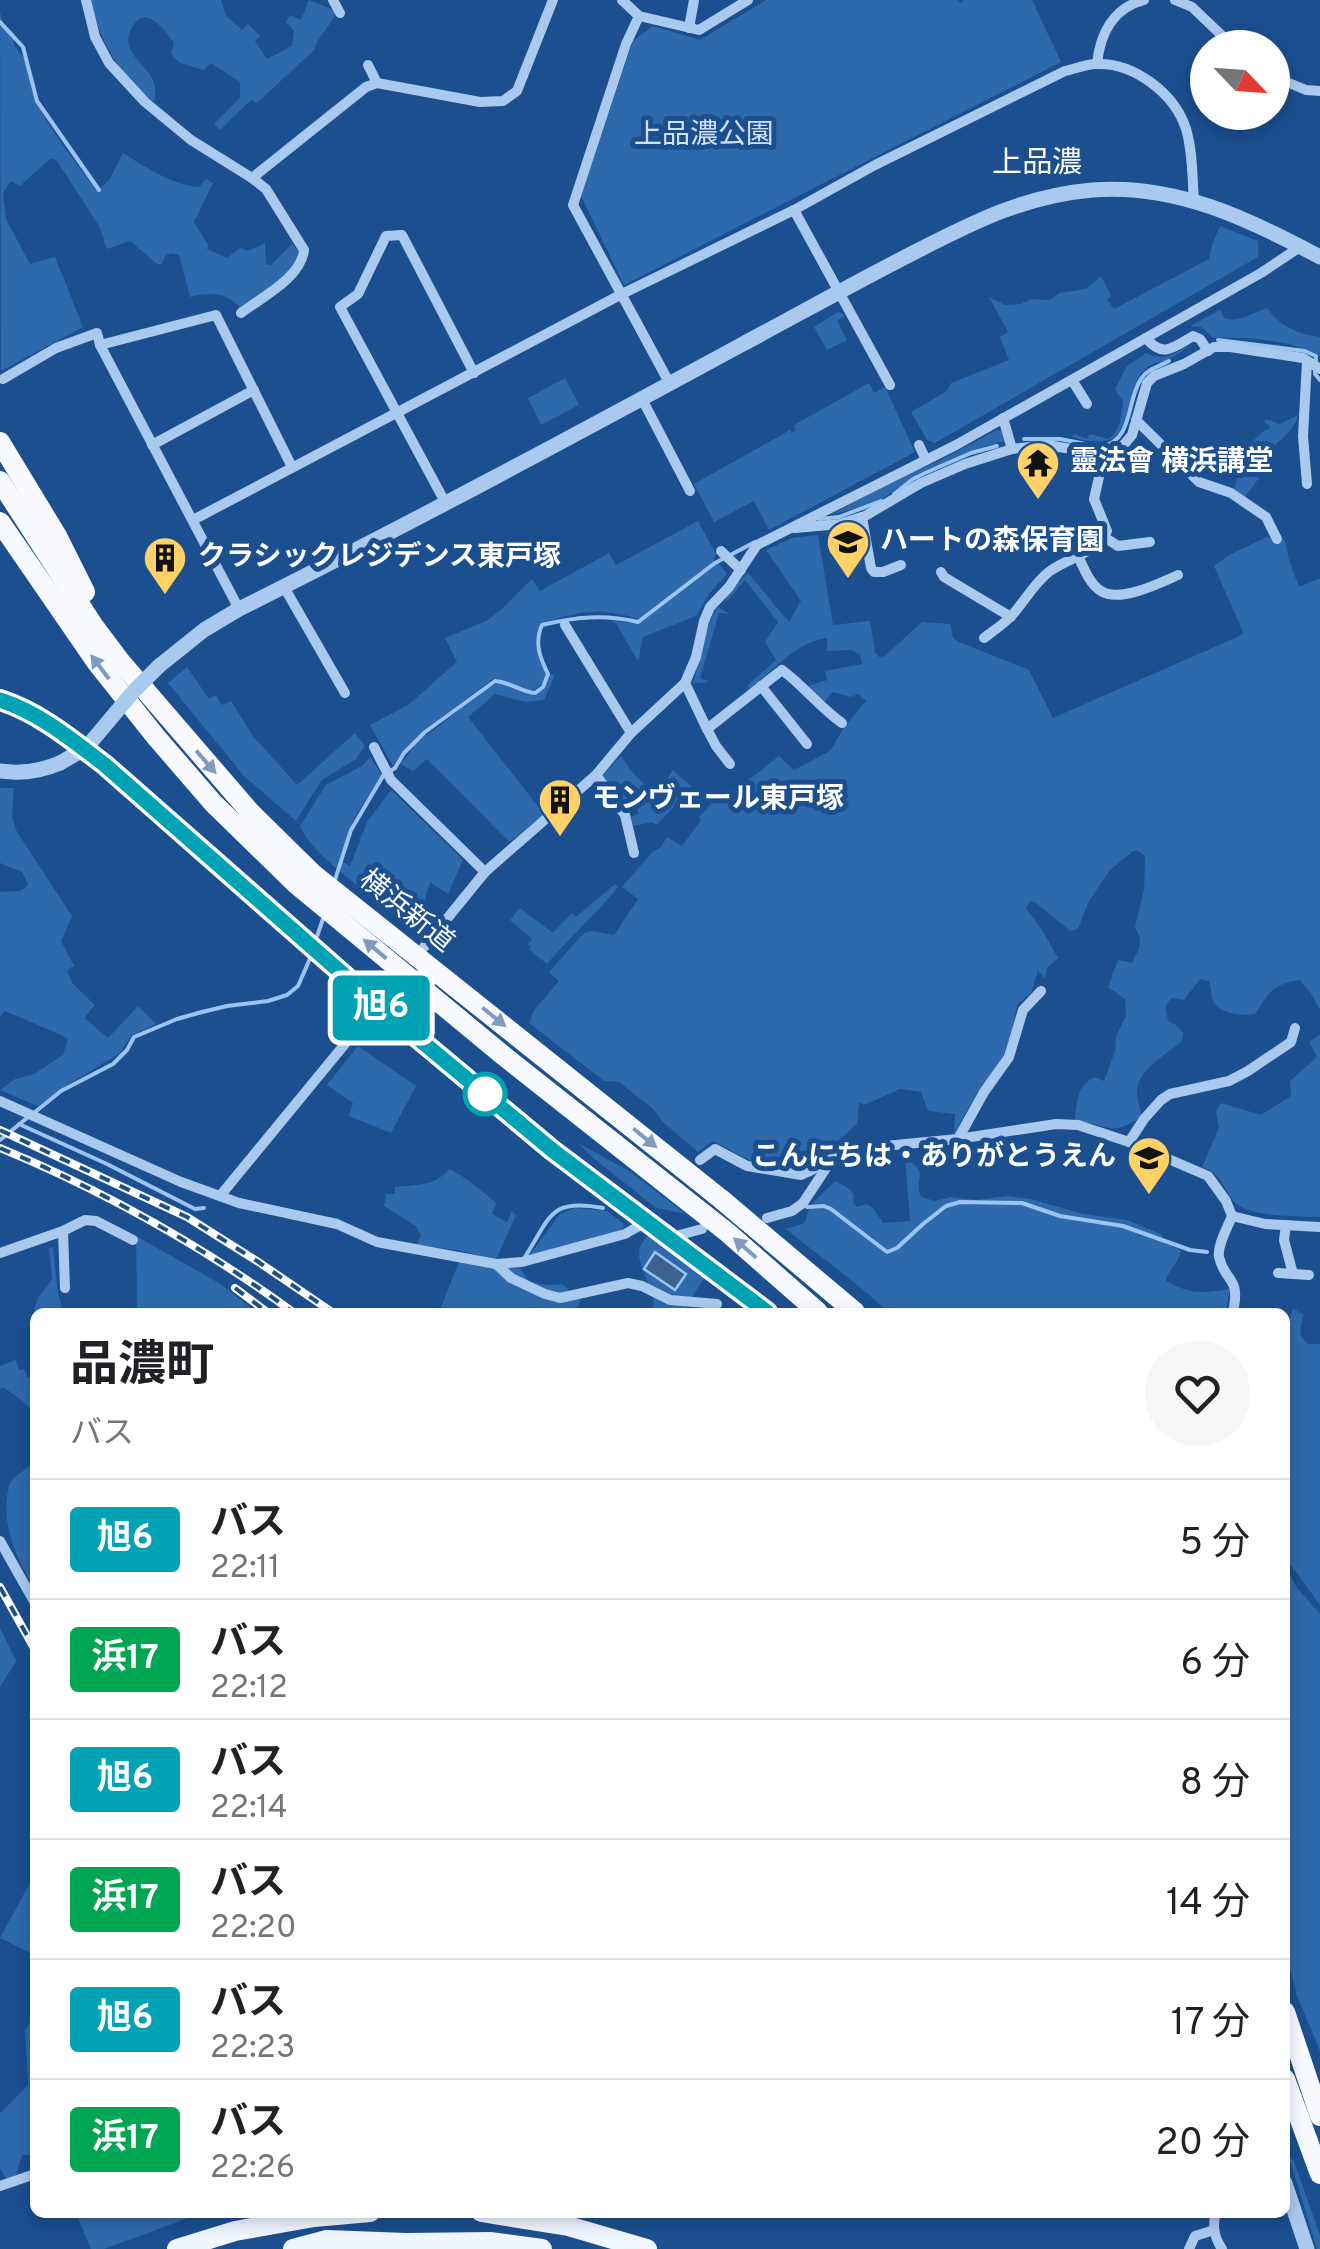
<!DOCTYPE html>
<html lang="ja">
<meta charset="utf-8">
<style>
:root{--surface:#fff;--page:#f6f6f6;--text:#202124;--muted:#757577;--line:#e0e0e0}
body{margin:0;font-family:Overpass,"Noto Sans JP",sans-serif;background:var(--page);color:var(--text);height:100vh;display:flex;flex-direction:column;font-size:38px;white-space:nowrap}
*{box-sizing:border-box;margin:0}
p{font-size:32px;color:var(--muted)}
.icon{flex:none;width:55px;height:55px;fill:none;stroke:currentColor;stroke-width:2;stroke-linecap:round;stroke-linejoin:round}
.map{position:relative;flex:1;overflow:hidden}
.panel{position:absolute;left:30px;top:1308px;width:1260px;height:910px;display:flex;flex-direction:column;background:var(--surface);border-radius:15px;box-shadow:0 5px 15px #0003}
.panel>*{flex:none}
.badge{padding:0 20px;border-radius:8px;font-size:35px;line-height:65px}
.needle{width:65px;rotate:115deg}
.buttons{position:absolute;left:1190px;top:30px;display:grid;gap:20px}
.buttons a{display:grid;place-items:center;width:100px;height:100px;border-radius:50%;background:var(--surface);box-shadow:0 5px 15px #0003;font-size:50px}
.map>.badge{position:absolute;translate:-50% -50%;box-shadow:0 0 0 5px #fff}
.round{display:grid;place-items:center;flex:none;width:105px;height:105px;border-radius:52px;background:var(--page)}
.summary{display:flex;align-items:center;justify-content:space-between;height:170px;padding:0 40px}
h1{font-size:48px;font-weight:700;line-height:75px}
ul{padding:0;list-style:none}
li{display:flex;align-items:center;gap:30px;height:120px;padding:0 40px;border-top:2px solid var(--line)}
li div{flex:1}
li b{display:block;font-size:38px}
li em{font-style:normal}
li .badge{min-width:110px;font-weight:700;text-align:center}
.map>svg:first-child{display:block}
.green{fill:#2e69ad}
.water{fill:#3c6290;stroke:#9cc4f0;stroke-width:2.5}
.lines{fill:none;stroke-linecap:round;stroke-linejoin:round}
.stream{stroke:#9cc4f0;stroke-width:4}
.minor{stroke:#a9c9ee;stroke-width:10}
.tertiary{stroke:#a9c9ee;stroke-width:15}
.primary{stroke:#f0f6ff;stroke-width:20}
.trunk{stroke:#f8faff;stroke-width:20}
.rail-casing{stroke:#fff;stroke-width:8}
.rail{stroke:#1b4f8f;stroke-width:4;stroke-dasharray:11;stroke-linecap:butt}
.tertiary-bridge{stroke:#a9c9ee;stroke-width:15}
.primary-bridge{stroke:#f0f6ff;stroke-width:20}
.oneway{fill:#7e9cc1}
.line-casing{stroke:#fff;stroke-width:22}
.line{stroke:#00a3b4;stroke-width:15}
.stop-dot{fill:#fff;stroke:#00a3b4;stroke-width:5}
.labels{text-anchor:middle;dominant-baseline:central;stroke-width:10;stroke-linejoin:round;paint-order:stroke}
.park-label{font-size:28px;fill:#cfe3fa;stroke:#1b4f8f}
.poi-label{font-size:28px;font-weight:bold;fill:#fff;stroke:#1b4f8f;text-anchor:start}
.street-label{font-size:28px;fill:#fff;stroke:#1b4f8f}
.neighbourhood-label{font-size:30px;fill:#fff;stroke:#1b4f8f}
</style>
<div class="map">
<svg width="1320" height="2249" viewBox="0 0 1320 2249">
<rect width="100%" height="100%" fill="#1b4f8f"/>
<g class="green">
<path d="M90,0H221L226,16L242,30L248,24L260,36L255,41L267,59L292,46L294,31L286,22L290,15L301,20L309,0L336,11C331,27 318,35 314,50L257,103L251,100L220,130L214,124L240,98V82L211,63L204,70L180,63L171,54L174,42C163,29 145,2 131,29C116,59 165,67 154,102C123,81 97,37 90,0Z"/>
<polygon points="766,0 957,0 963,3 963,0 1032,0 1061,62 624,285 581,196 633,41 653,26 700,40"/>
<path d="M0,13L4,24L14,33V46C32,64 26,76 35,97C49,131 76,162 97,191L110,179L123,153C144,166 174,186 199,187L206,179L213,183L194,222L208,245L207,249L227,258L240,248L248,251L265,243L266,264L271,265L292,244L298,251C295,277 259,293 240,307C225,292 210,292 190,297L179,255L171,253L165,256L162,264H157L130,241L107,249L99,226L57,161L51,158L20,186L11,181L3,193L6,219L30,264L55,257L83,327L1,371Z"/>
<polygon points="1220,226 1258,241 1258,257 935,443 927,440 911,412 947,391 951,383 1009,360 1000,337 1008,332 989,297 1005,305 1021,304 1031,299 1050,300 1059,293 1086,289 1101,276 1111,296 1107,299 1114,309 1209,259 1212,245"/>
<path d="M1267,308C1282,327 1295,333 1320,337V356C1300,341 1238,336 1213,338L1201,327L1190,326L1220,310L1224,318L1232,320L1245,317Z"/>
<polygon points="838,312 845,315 837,321 847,340 827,350 814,327"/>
<path d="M1189,345C1185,349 1178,355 1171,358C1161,363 1151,362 1143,371C1137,377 1136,384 1134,392C1122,433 1120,451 1072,437L1074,434L1087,439L1090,434L1108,439C1121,432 1121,415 1123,401L1115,390L1126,367L1146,353C1164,362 1174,354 1189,345Z"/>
<polygon points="565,378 579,405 541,425 528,398"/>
<polygon points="869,383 874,393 885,387 915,452 769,530 754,501 714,522 694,484 790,430 792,433 796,430 794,425"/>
<path d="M1298,415C1294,436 1263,450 1251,471L1259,478L1245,497L1234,489L1240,469L1228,464L1266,429L1268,430L1270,426L1264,422L1266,419L1280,424Z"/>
<polygon points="997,430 1004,432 1005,441 985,446 919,473 881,500 829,516 904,475 939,461"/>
<path d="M698,521L716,554L713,563L638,619C599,607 579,611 541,624C531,640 538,658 546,674C535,706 516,680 493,679L424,730L403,751L393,766L370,725L408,705L457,662L445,638L488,620L505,606L532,579L540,591L609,553L616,565Z"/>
<path d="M818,535L833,625L870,621L875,652L879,657L885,656L922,622L950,624L953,638L959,642L1029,670L1053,718L1244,634L1214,566L1231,554L1267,537L1285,540L1289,560L1299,587L1320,578V1010L1310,992L1300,980C1272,984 1270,992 1255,1014C1241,1016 1216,1014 1212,998C1211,992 1211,987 1209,981L1200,979L1184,1000L1172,998C1163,1006 1165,1011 1169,1022L1175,1024L1183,1032L1182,1041C1167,1054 1138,1069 1137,1091C1137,1099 1140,1108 1142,1116C1110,1139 1108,1123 1075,1121C1077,1102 1076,1087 1094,1077L1104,1081L1115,1051L1116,1036L1126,1016L1125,999L1108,987L1118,960L1132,963L1139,949L1140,937L1135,927L1144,889L1145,860V856L1138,851H1133L1110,870L1089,901L1078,929L1070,931L1036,903L1031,901L1026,908L1044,933L1058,958L1047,968L1045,979L1038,970L1031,993L1017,1005L1011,1037L1005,1055L976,1094L954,1135L955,1114L928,1111L921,1092L900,1089L864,1105L859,1102L857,1124L808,1167L795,1169L753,1162L713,1141L698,1152L663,1122L652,1108L619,1082L604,1081L529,1023L534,1010L559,981L549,972L584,933L593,931L614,935L638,899L622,887L651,853L661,847L667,837L682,846L701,820L699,817L720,794L723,795L746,782L779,756L794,770L830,751L845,726L866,701L858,694L851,697L833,692L823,703L808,686L827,680L825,671L862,664L860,654L852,650L827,651V638C798,641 772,671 750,689L747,686L776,660L765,642L778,622L745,580L727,601L724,598L748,573L789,622L801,601L766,550L792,538Z"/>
<polygon points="718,563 727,574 708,595 696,616 643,637 638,661 616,623 610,621 638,623"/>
<path d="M717,607L730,614L719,613L700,678L709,682L693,683C701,657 704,629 717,607Z"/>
<polygon points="187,667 209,699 216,695 222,705 231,701 253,736 297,785 355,733 365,746 356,759 322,780 296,821 244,776 168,683"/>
<polygon points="549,674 555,675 544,700 525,702 495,694 468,717 544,814 509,842 427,759 413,771 401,764 418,741 442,724 487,687 500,683 534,695 542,690"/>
<path d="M621,756C632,772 640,785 659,791L673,770L691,786L689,789H683L672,809L656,825L653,822L633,826L631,817L639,814L635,806L626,807L601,777Z"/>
<path d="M370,757L382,775L353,820L340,860L350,866L367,822L391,790L463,860L448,894L430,882L421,912L426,931L418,940C407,929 397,917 385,907C361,887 311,854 300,826L326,785L362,766Z"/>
<path d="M0,788H14L12,817L17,832L72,916L61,941L74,966L67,971L73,984L95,1005L84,1018L108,1038L138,1006L156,1024L131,1036L120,1053L64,1087L38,1106L0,1090L15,1079L34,1074L63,1055L68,1038L5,1011L0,1016V892C11,890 22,895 28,884L22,872L0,863Z"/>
<path d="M615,884L618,887C596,914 570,937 547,964L529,949L531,947L528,944L532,939L510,920L520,908L553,933L572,913L576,917Z"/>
<path d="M1320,1034V1217C1299,1216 1257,1217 1240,1206C1223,1196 1226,1174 1202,1167L1219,1128L1216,1111L1221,1103L1261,1115L1291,1096L1290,1081L1317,1057L1309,1042Z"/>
<polygon points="358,1046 416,1086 391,1133 349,1116 353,1103 327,1085"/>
<polygon points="578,1143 629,1171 686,1214 656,1208 592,1157"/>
<path d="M905,1158C933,1176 912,1175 921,1197L935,1201L950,1197L976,1200L1007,1196L1031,1199L1083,1214L1127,1220L1163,1235L1161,1242L1181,1250C1178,1266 1169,1268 1166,1281C1191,1295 1203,1293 1230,1289L1226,1312H888C857,1282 820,1257 786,1229L805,1223C811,1198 820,1198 835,1181L850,1189L854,1195L853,1203L857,1207L867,1204L873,1208L883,1223L910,1221Z"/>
<path d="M449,1169C462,1174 485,1193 496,1203L492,1214L507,1222L512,1211L516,1215L496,1260L457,1250L417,1245L421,1235L416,1226L384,1206L386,1194H395V1187C415,1185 436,1186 449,1169Z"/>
<polygon points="575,1208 607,1211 623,1223 624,1227 618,1232 528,1257 560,1214"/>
<path d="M649,1235L705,1277L682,1312H653C653,1307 654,1301 653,1296C648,1275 627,1253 649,1235Z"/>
<polygon points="136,1236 219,1283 250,1307 250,1312 137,1312"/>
<polygon points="53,1247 58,1293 62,1307 56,1312 35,1312 35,1330 31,1321 38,1298 52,1280 49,1248"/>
<polygon points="459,1262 521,1269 529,1282 548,1285 562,1284 581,1301 573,1312 439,1312"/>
<polygon points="1293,1309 1303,1314 1300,1334 1307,1344 1320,1344 1320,1605 1285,1557 1285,1327 1287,1327"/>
<path d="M16,1360L19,1370L24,1369L28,1378L35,1374V1414C26,1403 15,1394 2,1387L0,1390V1366Z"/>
<path d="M35,1462V1575L29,1579C12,1549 0,1516 10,1483C15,1475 27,1469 35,1462Z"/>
<polygon points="1285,1566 1297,1588 1320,1614 1320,2051 1297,1996 1285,1949"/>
<polygon points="0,1628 16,1661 0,1687"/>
<polygon points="32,1879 35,1880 35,1955 0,1938"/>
<polygon points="35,2014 35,2155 22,2155 16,2175 7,2179 0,2169 0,2113 28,2085 25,2030"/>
<polygon points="1289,2157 1294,2161 1320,2236 1320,2249 1317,2249"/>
<polygon points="76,2213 202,2213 104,2249 91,2249"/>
</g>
<polygon class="water" points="655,1252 686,1274 675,1290 644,1269"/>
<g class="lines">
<g class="stream">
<polyline points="0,22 23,47 37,101 99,190"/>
<polyline points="1218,340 1305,351 1316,356 1315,374 1320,380"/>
<path d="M1024,439H1060L1101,447C1134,440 1126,401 1141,379C1147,369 1160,366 1169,361"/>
<polyline points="894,494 913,479 925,473 971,453 997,446"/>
<polyline points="819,519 839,517 881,501"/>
<path d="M334,883L351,830L383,776L395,768L404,753L425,732L495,681C510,682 521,692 535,693L543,687L548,674C540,658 534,643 542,625C575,617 604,614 638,622L715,563L755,542"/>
<polyline points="314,945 324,916"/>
<polyline points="35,1112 61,1091 113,1064 127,1050 134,1037 177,1019 202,1012 227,1006 268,1001 287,995 298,986 312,954"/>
<polyline points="19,1124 107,1164 195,1209 204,1208"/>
<polyline points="0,1140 27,1118"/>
<polyline points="807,1207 824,1206 831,1209 887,1252 897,1248 923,1224 946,1206 960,1202 1022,1203 1060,1216 1123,1226 1190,1250 1207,1252"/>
<path d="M525,1257C551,1216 550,1198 603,1208"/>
</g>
<g class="minor">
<path d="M86,0L95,37L109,63L145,102L191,140L252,178L266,189L304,250C301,278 262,297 241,313"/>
<polyline points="333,0 340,13"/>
<polyline points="622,0 639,16 699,30 748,0"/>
<polyline points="1175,0 1192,7 1235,48"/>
<polyline points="639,16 626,44 573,205 670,384"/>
<polyline points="689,28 694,0"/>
<path d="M1097,64C1100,34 1113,8 1144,0"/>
<polyline points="368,65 377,83"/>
<polyline points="1272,76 1306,90 1320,91"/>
<polyline points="252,178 366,87 377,83 480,102 503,101 517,91 553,0"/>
<polyline points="794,210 890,385"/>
<path d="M1146,338C1163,359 1174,347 1193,336L1200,339L1208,351"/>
<polyline points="100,345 216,315 292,467"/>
<polyline points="1307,361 1303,436 1307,484"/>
<polyline points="3,379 56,348 97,333 100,345 239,609"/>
<polyline points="1072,380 1087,404"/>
<polyline points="642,399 690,491"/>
<polyline points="1003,418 1012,449"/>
<polyline points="1136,420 1199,482 1231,493 1266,517 1277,539"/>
<polyline points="152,445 254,390"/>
<polyline points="919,445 926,460"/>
<polyline points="445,502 340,307 358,294 386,236 402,235 474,373"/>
<polyline points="862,517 871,568 874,572 883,572 901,565"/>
<path d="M193,520L622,294L794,210L875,165L1065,71C1075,69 1086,64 1096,64C1134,62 1175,94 1186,129C1193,152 1192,177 1194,200"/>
<polyline points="795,528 840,524 865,516 921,483 965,464 1012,449 1047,445 1108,455 1122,447 1132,435 1147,383 1154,376 1184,364 1214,347 1230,347 1303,358 1320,369"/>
<polyline points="1104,537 1118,546 1150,542"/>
<polyline points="721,551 741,570"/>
<path d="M1079,558C1084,569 1090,584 1101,591C1120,603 1160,583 1178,575"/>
<polyline points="941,572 944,577 1011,617"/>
<polyline points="284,587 345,693"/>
<polyline points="565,625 631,733"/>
<path d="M984,638C994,630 1006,623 1014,613C1026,599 1035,582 1050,571C1070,557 1095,554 1107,531L1094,499L1104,455"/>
<path d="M685,683L707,729L782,670C805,687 818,706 842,723"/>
<polyline points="761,686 807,744"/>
<polyline points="707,729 716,746 730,764"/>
<polyline points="374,747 391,780 485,872"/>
<polyline points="596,775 625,815 634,853"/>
<polyline points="424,947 485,872 596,775 631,733 685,683 696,657 704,621 710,607 729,587 757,545 956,445 1261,273 1300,247"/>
<polyline points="0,1101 181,1182 239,1203 337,1224 377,1242 496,1264 522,1262 625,1234 646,1222"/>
<polyline points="958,1139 984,1092 1009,1057 1023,1010 1041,991"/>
<polyline points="1129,1142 1144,1119 1161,1100 1170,1094 1229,1081 1248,1071 1291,1042 1295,1028"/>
<polyline points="700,1160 715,1149 747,1166 801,1175 812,1170 826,1160"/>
<polyline points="220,1196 395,983"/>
<polyline points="1232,1216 1265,1224 1320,1227"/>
<path d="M767,1218L792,1211L803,1203L836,1153L843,1150L958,1139L1056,1124L1078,1125L1129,1142L1208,1176L1226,1201L1232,1216C1228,1227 1217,1245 1219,1257C1225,1283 1241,1276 1233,1312"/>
<polyline points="1286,1225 1284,1240 1293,1274"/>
<polyline points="63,1231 65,1288"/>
<polyline points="668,1238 702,1229"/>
<polyline points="0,1253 63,1231 85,1220 96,1221 133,1240"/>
<polyline points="496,1264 511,1278 545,1294 560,1298 628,1283 642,1286 670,1300 717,1304"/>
<polyline points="1278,1273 1309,1275"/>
<polyline points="0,1541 35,1603"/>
<polyline points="0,2186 35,2174"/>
<path d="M1216,2212C1212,2226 1214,2237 1222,2249"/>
<polyline points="1189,2249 1195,2236 1214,2230"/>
</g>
<g class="tertiary">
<path d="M159,666L204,630L239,609C408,525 575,435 741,345C799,314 856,282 915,252C974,222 1024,196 1092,190C1175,183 1249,219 1320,257"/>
<path d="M0,700C40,713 73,740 105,765L394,1019L552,1150L767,1312"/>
<path d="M0,771C21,774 39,772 60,763"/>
<polyline points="1285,2183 1307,2249"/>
</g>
<g class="primary">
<polyline points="481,2212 568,2226 647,2249"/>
<polyline points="406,2243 490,2242 542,2249"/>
<polyline points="177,2249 235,2231 314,2217"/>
<polyline points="293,2249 327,2240"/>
</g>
<g class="trunk">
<polyline points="0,442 57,536 85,592"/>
<polyline points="0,481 93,625 120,661 251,813 312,873 721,1199 855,1312"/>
<polyline points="0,522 97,663 156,737 213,803 296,884 504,1056 728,1233 818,1312"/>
<polyline points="1285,2012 1320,2116"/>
<polyline points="1285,2079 1320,2174"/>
</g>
<g class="rail-casing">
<g id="rail">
<polyline points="0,1130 187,1217 257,1261 332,1312"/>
<path d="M0,1148C104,1191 202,1246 293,1312"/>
<polyline points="235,1288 267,1312"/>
<polyline points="0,1587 35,1650"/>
</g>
</g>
<use href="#rail" class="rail"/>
<polyline class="tertiary-bridge" points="60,763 86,748 133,692 159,666"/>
<g class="primary-bridge">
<polyline points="314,2217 370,2212"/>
<polyline points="327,2240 406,2243"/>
</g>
</g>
<defs><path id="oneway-solid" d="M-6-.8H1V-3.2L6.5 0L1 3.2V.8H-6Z" transform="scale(2.5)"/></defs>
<g class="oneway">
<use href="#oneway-solid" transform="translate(100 667) rotate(-127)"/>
<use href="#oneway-solid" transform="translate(206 762) rotate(49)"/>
<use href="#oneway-solid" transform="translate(375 949) rotate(-140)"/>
<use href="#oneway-solid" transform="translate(494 1017) rotate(39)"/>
<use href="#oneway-solid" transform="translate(645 1138) rotate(39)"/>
<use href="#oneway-solid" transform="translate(745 1248) rotate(-139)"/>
</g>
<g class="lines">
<g class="line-casing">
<path id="line" d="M0,700C40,713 72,740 105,765L378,1005L552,1150L767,1312"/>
</g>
<use href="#line" class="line"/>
</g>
<defs>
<g id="temple-pin" transform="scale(2.25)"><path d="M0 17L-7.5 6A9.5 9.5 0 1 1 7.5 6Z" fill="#ffd166" stroke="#1b4f8f"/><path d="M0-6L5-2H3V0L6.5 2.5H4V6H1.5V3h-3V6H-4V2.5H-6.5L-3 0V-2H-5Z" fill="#111"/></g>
<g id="school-pin" transform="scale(2.25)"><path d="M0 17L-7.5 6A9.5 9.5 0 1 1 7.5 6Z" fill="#ffd166" stroke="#1b4f8f"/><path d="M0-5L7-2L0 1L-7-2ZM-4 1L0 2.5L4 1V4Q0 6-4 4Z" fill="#111"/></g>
<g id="building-pin" transform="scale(2.25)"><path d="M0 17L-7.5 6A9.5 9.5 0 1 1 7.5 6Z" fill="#ffd166" stroke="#1b4f8f"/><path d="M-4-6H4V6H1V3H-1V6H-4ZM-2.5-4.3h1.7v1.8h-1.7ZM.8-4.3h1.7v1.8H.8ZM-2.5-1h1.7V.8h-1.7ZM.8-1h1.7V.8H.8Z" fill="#111"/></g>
</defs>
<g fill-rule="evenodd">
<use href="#temple-pin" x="1038" y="463"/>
<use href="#school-pin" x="848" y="542"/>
<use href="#building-pin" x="165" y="558"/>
<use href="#building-pin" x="560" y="800"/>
<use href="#school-pin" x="1149" y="1158"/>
</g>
<circle class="stop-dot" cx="485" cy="1094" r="20"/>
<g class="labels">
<g class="park-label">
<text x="704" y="136">上品濃公園</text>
</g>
<g class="poi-label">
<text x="1070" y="463">靈法會 横浜講堂</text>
<text x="880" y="542">ハートの森保育園</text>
<text x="198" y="558">クラシックレジデンス東戸塚</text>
<text x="592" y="800">モンヴェール東戸塚</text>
<text x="1116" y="1158" text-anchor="end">こんにちは・ありがとうえん</text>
</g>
<g class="street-label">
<text transform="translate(406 912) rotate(39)">横浜新道</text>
</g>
<g class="neighbourhood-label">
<text x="1037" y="164">上品濃</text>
</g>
</g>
</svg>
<div class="buttons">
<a><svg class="needle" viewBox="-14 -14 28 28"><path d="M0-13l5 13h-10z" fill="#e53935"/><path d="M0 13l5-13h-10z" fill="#757577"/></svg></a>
</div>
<b class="badge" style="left:381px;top:1008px;background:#00a3b4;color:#fff">旭6</b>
<section class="panel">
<div class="summary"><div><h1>品濃町</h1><p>バス</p></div><a class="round"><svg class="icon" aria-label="heart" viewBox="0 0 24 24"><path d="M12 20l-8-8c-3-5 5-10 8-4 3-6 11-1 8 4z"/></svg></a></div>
<ul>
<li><span class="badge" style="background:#00a3b4;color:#fff">旭6</span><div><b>バス</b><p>22:11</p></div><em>5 分</em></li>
<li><span class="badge" style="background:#00a651;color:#fff">浜17</span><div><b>バス</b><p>22:12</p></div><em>6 分</em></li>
<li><span class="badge" style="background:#00a3b4;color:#fff">旭6</span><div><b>バス</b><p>22:14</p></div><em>8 分</em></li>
<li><span class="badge" style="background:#00a651;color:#fff">浜17</span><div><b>バス</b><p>22:20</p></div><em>14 分</em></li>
<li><span class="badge" style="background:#00a3b4;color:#fff">旭6</span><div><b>バス</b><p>22:23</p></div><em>17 分</em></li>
<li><span class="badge" style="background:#00a651;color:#fff">浜17</span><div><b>バス</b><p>22:26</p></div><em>20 分</em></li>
</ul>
</section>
</div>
